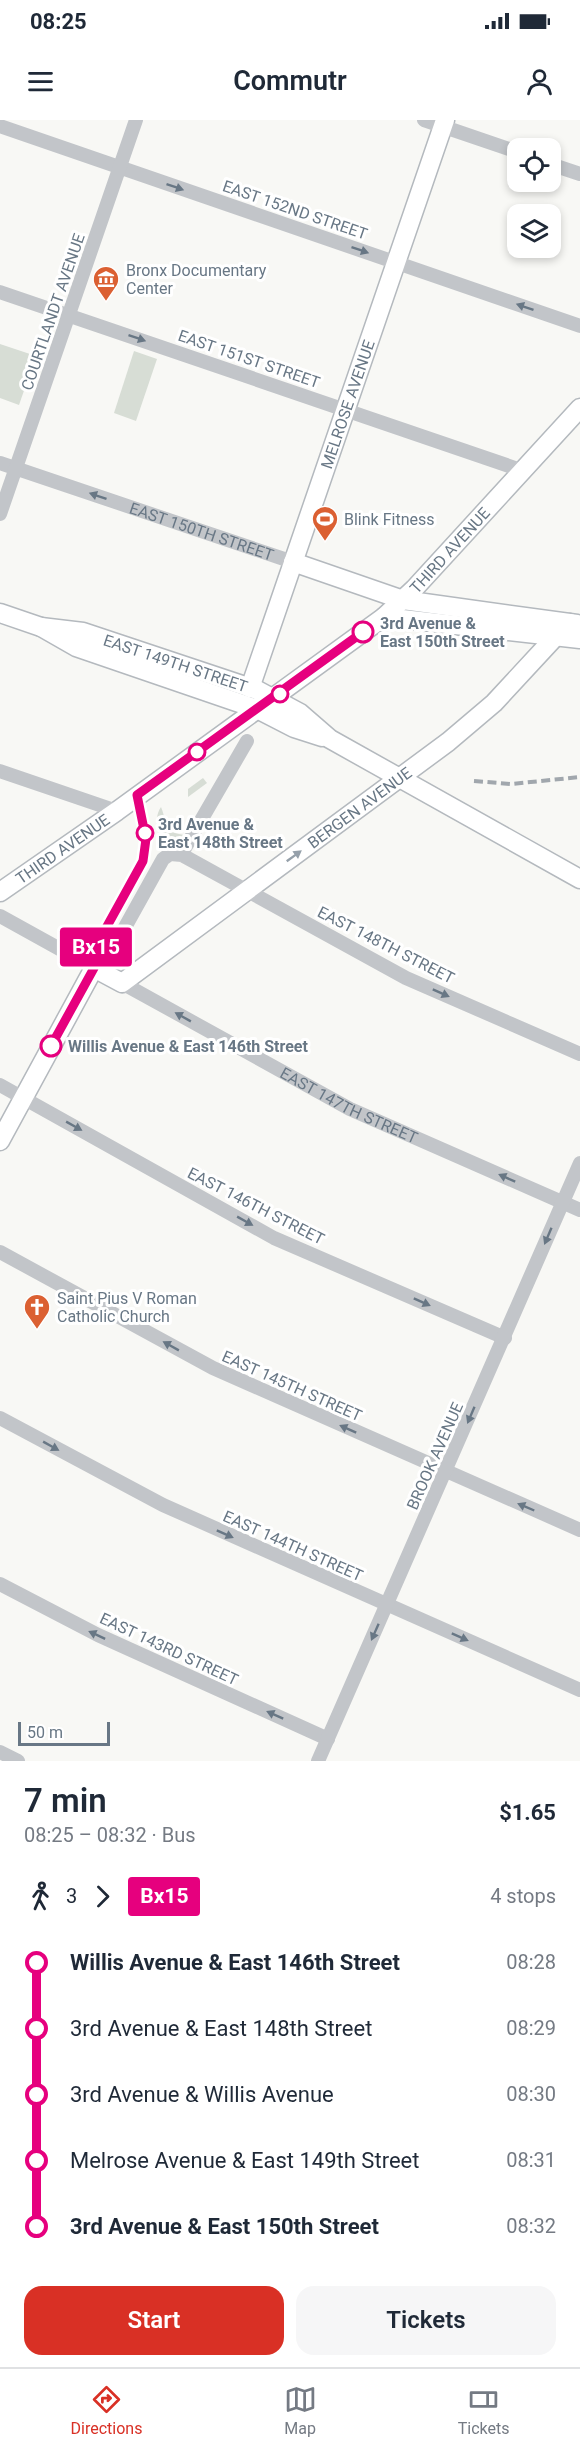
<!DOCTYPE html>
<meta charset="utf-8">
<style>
:root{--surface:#fff;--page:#f6f6f7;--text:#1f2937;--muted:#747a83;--line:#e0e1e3;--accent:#d93025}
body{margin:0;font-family:Roboto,sans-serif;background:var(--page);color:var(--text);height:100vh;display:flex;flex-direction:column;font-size:22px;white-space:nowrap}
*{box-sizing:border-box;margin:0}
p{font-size:20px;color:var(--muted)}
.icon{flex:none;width:33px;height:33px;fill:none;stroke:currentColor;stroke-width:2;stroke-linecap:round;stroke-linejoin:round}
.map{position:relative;height:1641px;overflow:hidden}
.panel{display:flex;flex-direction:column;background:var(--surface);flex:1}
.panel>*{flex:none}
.badge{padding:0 12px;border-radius:4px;font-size:21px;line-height:39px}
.fabs{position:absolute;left:507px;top:18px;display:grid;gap:12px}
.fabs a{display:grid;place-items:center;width:54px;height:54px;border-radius:12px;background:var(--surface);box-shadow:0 3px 9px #0003;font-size:30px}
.scale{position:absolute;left:18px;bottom:15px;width:92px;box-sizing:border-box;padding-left:6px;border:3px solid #687785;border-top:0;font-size:16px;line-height:21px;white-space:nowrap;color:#687785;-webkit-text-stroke:4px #fff;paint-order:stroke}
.map>.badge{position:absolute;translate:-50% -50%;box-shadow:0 0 0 3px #fff}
.legs{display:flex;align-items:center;gap:9px;height:66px;padding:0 24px;font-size:20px}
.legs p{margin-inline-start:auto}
.overview{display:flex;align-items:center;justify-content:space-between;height:102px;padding:0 24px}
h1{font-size:33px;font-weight:600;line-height:45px}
.action{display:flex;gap:12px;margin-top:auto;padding:12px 24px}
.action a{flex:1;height:69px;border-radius:18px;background:var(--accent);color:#fff;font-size:24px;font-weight:600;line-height:69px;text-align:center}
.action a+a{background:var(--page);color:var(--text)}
ul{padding:0 24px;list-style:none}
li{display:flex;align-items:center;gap:21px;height:66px;font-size:22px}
li i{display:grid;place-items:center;width:9px;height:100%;margin:0 8px;background:currentColor}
li i::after{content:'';width:15px;height:15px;margin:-8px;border:4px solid;border-radius:50%;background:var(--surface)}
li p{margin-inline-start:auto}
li:first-child i{background:linear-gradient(#0000 50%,currentColor 0)}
li:last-child i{background:linear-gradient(currentColor 50%,#0000 0)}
.status{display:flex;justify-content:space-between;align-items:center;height:42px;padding:0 30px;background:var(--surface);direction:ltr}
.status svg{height:16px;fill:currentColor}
header{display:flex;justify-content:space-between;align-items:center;height:78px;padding:0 24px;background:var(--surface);font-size:27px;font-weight:600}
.tab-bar{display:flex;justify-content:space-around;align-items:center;height:84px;border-top:2px solid var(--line);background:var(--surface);font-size:16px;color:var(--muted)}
.tab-bar a{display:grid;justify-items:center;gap:3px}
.tab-bar .on{color:var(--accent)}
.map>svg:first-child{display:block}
.green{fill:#d7ddd5}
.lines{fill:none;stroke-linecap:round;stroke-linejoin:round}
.secondary-casing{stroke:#b4b9be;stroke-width:21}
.street{stroke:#c2c5c9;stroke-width:14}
.secondary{stroke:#fff;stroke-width:18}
.rail{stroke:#a1a7ad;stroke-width:4;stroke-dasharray:9 4.5;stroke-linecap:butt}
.oneway{fill:#687785}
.oneway2{fill:#95a0aa}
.line-1-casing{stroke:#fff;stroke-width:14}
.line-1{stroke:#e6007e;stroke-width:9}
.stop-1-dot{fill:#fff;stroke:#e6007e;stroke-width:3}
.labels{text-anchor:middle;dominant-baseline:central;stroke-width:6;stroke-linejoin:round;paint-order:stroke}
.street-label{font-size:16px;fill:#687785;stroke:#fff}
.poi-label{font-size:16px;fill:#687785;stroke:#fff;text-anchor:start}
.stop-label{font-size:16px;font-weight:bold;fill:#687785;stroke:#fff;text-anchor:start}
</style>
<div class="status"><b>08:25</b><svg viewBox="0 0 49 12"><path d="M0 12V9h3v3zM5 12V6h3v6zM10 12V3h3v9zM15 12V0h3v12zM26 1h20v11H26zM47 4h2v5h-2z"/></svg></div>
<header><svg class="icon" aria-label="menu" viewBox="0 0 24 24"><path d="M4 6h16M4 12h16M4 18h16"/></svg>Commutr<svg class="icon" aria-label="person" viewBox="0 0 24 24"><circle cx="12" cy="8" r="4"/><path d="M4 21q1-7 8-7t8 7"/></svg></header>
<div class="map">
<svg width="580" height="1641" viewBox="0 0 580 1641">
<rect width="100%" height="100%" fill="#f8f8f5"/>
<g class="green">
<polygon points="0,224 36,236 19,285 0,278"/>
<polygon points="134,231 157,239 136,301 114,293"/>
<polygon points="203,658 207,663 188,677 188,669"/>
<path d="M161,687C170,708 155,709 184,715L179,721C160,721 151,702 161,687Z"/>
</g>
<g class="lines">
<g class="secondary-casing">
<g id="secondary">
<polyline points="293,442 403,480 577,504"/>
<polyline points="0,493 41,507 76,527 257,589 294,608 322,617"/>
<polyline points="384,497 580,519"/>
<path id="s3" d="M41,507L83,512L257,570L300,593L330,619L580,759"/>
<path id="s4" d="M250,568L445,0"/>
<path id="s5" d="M0,772L117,691L384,497L414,469L580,288"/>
<path id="s6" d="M0,1021L94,848L122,863L448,622L494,583L556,516L570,503"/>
</g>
</g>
<g class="street">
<polyline points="424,0 518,32"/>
<polyline points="0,6 580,206"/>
<polyline points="550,44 580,54"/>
<polyline points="0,172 521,350"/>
<path id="s1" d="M0,343L293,442"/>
<polyline points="0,394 136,0"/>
<polyline points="0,651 117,691"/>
<polyline points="185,728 247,621"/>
<polyline points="0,796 94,848 109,836 163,739 170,734 182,735 406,858 580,934"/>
<path id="s2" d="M122,863L350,989L580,1090"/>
<polyline points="0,965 274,1118 505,1218"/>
<polyline points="0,1132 213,1248 580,1410"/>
<polyline points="0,1298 163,1385 580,1570"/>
<polyline points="0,1464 98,1515 328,1619"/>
<polyline points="0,1632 18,1641"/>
<polyline points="318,1641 580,1043"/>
</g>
<use href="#secondary" class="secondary"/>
<polyline class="rail" points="474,661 511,664 580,657"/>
</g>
<defs><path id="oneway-solid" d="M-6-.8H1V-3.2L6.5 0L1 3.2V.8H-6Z" transform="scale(1.5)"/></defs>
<g class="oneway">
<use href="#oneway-solid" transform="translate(175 67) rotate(19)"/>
<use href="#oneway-solid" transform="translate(360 130) rotate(19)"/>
<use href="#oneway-solid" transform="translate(525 187) rotate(-161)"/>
<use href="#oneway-solid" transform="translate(137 218) rotate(19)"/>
<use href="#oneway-solid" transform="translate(98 376) rotate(-161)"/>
<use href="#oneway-solid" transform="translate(441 873) rotate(24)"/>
<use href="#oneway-solid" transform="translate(183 897) rotate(-151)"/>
<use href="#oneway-solid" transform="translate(74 1006) rotate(29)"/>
<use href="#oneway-solid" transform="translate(507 1058) rotate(-156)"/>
<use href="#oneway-solid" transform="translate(245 1101) rotate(29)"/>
<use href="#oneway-solid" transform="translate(548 1116) rotate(113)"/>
<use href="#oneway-solid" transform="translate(422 1182) rotate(24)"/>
<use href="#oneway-solid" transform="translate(171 1226) rotate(-151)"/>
<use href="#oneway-solid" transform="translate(471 1295) rotate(113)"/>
<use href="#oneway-solid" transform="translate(348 1309) rotate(-156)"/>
<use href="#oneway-solid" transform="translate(51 1326) rotate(29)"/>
<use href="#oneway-solid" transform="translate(526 1387) rotate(-157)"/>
<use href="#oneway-solid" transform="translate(225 1414) rotate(24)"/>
<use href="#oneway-solid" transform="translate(375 1512) rotate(114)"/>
<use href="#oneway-solid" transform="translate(97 1515) rotate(-155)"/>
<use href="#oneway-solid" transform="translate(460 1517) rotate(24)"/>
<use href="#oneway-solid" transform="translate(275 1595) rotate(-156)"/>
</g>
<use class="oneway2" href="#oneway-solid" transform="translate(294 736) rotate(-36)"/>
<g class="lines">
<g class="line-1-casing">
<polyline id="line-1" points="51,926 94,848 95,828 143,741 146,719 137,675 363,512"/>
</g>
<use href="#line-1" class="line-1"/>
</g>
<defs>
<g id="museum-pin" transform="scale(1.35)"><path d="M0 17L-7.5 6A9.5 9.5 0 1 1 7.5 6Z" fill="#db6032" stroke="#fff"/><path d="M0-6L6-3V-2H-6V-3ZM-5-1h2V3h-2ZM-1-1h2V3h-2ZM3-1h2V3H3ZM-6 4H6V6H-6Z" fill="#fff"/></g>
<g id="stadium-pin" transform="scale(1.35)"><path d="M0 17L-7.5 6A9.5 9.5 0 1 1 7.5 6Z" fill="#db6032" stroke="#fff"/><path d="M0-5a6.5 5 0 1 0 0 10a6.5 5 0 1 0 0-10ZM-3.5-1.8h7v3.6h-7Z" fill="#fff"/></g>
<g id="church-pin" transform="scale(1.35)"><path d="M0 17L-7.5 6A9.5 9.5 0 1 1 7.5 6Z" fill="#db6032" stroke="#fff"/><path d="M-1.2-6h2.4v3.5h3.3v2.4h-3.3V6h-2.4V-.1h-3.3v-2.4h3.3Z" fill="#fff"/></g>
</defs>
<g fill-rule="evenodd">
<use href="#museum-pin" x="106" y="159"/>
<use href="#stadium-pin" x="325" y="399"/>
<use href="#church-pin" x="37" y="1187"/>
</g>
<g class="stop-1-dot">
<circle cx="363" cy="512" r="10"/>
<circle cx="280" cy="574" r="8"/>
<circle cx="197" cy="632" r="8"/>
<circle cx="145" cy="713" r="8"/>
<circle cx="51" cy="926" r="10"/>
</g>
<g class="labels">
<g class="street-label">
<text transform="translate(295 90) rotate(19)">EAST 152ND STREET</text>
<text transform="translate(53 192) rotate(-71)">COURTLANDT AVENUE</text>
<text transform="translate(249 239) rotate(19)">EAST 151ST STREET</text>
<text stroke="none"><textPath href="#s4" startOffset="300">MELROSE AVENUE</textPath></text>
<text stroke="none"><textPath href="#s1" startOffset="213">EAST 150TH STREET</textPath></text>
<text stroke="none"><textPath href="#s5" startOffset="566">THIRD AVENUE</textPath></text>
<text stroke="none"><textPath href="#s3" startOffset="140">EAST 149TH STREET</textPath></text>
<text stroke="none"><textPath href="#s6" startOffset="524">BERGEN AVENUE</textPath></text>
<text stroke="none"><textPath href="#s5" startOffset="76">THIRD AVENUE</textPath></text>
<text transform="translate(386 825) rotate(27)">EAST 148TH STREET</text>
<text stroke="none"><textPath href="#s2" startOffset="258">EAST 147TH STREET</textPath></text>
<text transform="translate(256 1086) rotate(27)">EAST 146TH STREET</text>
<text transform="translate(292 1266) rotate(24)">EAST 145TH STREET</text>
<text transform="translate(435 1336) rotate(-66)">BROOK AVENUE</text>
<text transform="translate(293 1426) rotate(24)">EAST 144TH STREET</text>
<text transform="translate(169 1529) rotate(25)">EAST 143RD STREET</text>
</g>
<g class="poi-label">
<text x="126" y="150">Bronx Documentary<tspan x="126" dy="18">Center</tspan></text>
<text x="344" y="399">Blink Fitness</text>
<text x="57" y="1178">Saint Pius V Roman<tspan x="57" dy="18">Catholic Church</tspan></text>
</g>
<g class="stop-label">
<text x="380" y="503">3rd Avenue &amp;<tspan x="380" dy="18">East 150th Street</tspan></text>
<text x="158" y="704">3rd Avenue &amp;<tspan x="158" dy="18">East 148th Street</tspan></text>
<text x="68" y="926">Willis Avenue &amp; East 146th Street</text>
</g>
</g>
</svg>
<div class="fabs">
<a><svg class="icon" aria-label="locate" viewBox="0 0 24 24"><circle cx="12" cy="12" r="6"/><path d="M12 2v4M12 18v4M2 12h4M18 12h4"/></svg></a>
<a><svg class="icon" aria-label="layers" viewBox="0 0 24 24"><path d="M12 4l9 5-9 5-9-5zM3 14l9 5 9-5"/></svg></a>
</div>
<div class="scale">50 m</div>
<b class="badge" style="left:96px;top:827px;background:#e6007e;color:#fff">Bx15</b>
</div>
<section class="panel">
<div class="overview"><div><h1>7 min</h1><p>08:25 – 08:32 · Bus</p></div><b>$1.65</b></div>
<div class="legs"><svg class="icon" aria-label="walk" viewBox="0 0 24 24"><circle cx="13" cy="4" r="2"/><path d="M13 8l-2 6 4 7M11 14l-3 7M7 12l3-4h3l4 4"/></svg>3<svg class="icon" aria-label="forward" viewBox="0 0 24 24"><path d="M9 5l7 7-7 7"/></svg><b class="badge" style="background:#e6007e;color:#fff">Bx15</b><p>4 stops</p></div>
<ul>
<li><i style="color:#e6007e"></i><b>Willis Avenue &amp; East 146th Street</b><p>08:28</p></li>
<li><i style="color:#e6007e"></i><span>3rd Avenue &amp; East 148th Street</span><p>08:29</p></li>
<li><i style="color:#e6007e"></i><span>3rd Avenue &amp; Willis Avenue</span><p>08:30</p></li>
<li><i style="color:#e6007e"></i><span>Melrose Avenue &amp; East 149th Street</span><p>08:31</p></li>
<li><i style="color:#e6007e"></i><b>3rd Avenue &amp; East 150th Street</b><p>08:32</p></li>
</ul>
<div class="action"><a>Start</a><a>Tickets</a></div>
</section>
<nav class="tab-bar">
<a class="on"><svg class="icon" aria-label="directions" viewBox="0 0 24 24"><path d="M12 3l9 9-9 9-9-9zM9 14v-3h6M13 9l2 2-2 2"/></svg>Directions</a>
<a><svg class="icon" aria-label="map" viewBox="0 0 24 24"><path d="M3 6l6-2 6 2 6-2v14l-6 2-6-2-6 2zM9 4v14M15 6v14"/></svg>Map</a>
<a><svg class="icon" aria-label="tickets" viewBox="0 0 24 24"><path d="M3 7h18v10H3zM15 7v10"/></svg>Tickets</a>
</nav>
